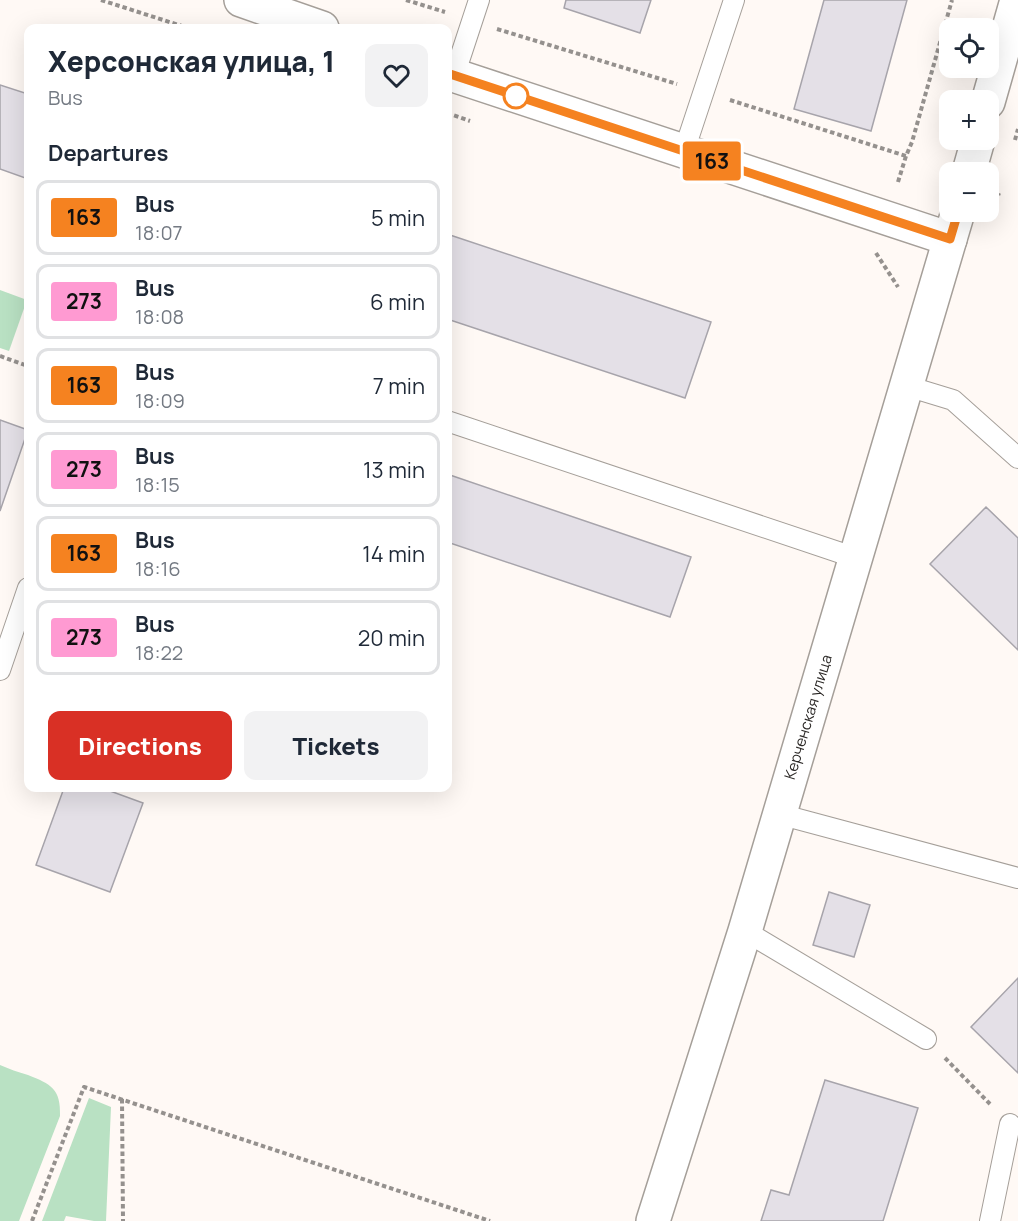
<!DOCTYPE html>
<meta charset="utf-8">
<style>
:root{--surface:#fff;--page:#f2f2f3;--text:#1f2937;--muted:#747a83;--line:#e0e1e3;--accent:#d93025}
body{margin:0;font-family:Manrope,sans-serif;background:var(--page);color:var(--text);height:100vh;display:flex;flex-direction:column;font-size:22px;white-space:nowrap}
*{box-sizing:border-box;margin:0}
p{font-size:20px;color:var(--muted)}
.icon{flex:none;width:33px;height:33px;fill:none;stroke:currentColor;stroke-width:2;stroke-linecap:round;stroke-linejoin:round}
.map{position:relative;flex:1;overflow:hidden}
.drawer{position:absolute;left:24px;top:24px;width:428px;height:768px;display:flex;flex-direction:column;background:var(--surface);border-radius:12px;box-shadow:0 6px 24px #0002}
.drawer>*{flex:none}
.badge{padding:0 12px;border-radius:4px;font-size:21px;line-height:39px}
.controls{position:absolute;left:939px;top:18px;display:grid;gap:12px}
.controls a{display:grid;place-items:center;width:60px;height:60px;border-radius:12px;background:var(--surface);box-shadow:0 6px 24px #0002;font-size:30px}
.map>.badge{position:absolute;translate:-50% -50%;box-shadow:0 0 0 3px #fff}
h2{padding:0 24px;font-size:22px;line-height:54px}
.round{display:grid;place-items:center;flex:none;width:63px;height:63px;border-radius:12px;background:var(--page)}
.summary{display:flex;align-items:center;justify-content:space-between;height:102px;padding:0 24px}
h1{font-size:28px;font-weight:800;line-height:45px}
.cta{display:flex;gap:12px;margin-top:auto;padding:12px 24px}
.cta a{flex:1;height:69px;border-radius:12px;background:var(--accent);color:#fff;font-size:24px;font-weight:800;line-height:69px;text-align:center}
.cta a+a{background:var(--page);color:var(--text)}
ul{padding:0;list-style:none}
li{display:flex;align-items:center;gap:18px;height:75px;margin:0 12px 9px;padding:0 12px;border:3px solid var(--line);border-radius:12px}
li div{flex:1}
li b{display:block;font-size:22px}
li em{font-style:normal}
li .badge{min-width:66px;font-weight:700;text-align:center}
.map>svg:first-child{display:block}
.green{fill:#b9e1c3}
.building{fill:#e4e0e7;stroke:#a7a4ab;stroke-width:1.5}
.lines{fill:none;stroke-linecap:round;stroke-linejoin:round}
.lane-casing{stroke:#a59f99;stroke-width:22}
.secondary-casing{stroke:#a59f99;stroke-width:36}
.path{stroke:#95918e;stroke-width:4;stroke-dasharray:4.5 3;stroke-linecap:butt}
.lane{stroke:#fff;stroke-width:20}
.secondary{stroke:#fff;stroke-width:33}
.line-casing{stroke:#fff;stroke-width:14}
.line{stroke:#f58220;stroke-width:9}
.stop-dot{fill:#fff;stroke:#f58220;stroke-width:3}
.labels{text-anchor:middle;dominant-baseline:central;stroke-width:4.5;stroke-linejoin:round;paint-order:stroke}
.street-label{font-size:15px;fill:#2c2927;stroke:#fff}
</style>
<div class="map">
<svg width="1018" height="1221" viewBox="0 0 1018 1221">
<rect width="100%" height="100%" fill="#fff9f5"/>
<g class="green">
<polygon points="0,290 27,300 9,351 0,348"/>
<path d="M0,1065C9,1069 18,1072 28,1075C51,1084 61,1089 60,1116L19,1221H0Z"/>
<polygon points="89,1098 111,1107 106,1221 94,1221 66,1216 64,1221 42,1221"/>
</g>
<g class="building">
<polygon points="566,0 651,0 640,33 564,8"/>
<polygon points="824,0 907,0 871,131 794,109"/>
<polygon points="0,85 28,94 28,179 0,169"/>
<polygon points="447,234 711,322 685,398 447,319"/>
<polygon points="0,420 28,430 0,511"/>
<polygon points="447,474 691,557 670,617 447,542"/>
<polygon points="986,507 1018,538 1018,650 930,564"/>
<polygon points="64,788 102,788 143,803 110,892 36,865"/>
<polygon points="829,892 870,905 854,957 813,945"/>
<polygon points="1018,978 1018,1073 971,1027"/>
<polygon points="825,1080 918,1108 883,1221 761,1221 771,1190 789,1195"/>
</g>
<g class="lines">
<g class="lane-casing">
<g id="lane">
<polyline points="454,76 479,0"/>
<polyline points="684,151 734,0"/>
<polyline points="907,386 953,400 1018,458"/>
<polyline points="447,421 856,558"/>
<polyline points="0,670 28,588"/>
<polyline points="779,814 1018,878"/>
<polyline points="745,931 926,1039"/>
<polyline points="990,1221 1010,1124"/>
</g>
</g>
<g class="secondary-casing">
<g id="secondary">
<polyline points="241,0 322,28"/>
<polyline points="447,73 950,239"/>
<polyline points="988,102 1017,0"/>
<polyline points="969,172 978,140"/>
<polyline points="653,1221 745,931 958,212"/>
</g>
</g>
<g class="path">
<polyline points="101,0 188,28"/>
<polyline points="406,0 445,12"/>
<polyline points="497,29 677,84"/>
<polyline points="730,100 906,156 912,142 952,0"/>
<polyline points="447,113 470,121"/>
<polyline points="1015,140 1018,129"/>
<polyline points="898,182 906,156"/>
<polyline points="993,209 999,193"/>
<polyline points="876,253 898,287"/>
<polyline points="0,356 28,366"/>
<polyline points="945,1058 990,1104"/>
<polyline points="122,1099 123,1221"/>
<polyline points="32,1221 84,1087 490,1221"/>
</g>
<use href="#lane" class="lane"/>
<use href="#secondary" class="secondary"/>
</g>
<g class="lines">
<g class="line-casing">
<polyline id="line" points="447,73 950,239 958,212"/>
</g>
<use href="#line" class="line"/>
</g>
<circle class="stop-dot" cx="516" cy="96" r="12"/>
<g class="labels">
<g class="street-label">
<text transform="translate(808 717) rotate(-73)">Керченская улица</text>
</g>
</g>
</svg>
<div class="controls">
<a><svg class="icon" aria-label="locate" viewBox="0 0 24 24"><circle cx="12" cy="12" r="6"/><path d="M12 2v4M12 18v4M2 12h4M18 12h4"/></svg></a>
<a>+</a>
<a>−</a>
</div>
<b class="badge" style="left:712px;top:161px;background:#f58220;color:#111">163</b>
<section class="drawer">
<div class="summary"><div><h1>Херсонская улица, 1</h1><p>Bus</p></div><a class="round"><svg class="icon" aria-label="heart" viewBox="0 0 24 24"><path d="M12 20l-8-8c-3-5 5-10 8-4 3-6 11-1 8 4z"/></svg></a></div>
<h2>Departures</h2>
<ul>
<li><span class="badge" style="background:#f58220;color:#111">163</span><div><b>Bus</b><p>18:07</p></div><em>5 min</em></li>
<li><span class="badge" style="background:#ff9ad2;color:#111">273</span><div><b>Bus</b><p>18:08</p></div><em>6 min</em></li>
<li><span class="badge" style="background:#f58220;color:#111">163</span><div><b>Bus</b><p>18:09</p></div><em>7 min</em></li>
<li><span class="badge" style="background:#ff9ad2;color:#111">273</span><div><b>Bus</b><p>18:15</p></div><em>13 min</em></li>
<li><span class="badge" style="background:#f58220;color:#111">163</span><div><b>Bus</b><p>18:16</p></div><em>14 min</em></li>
<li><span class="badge" style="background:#ff9ad2;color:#111">273</span><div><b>Bus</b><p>18:22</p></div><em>20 min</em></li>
</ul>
<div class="cta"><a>Directions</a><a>Tickets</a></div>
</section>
</div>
